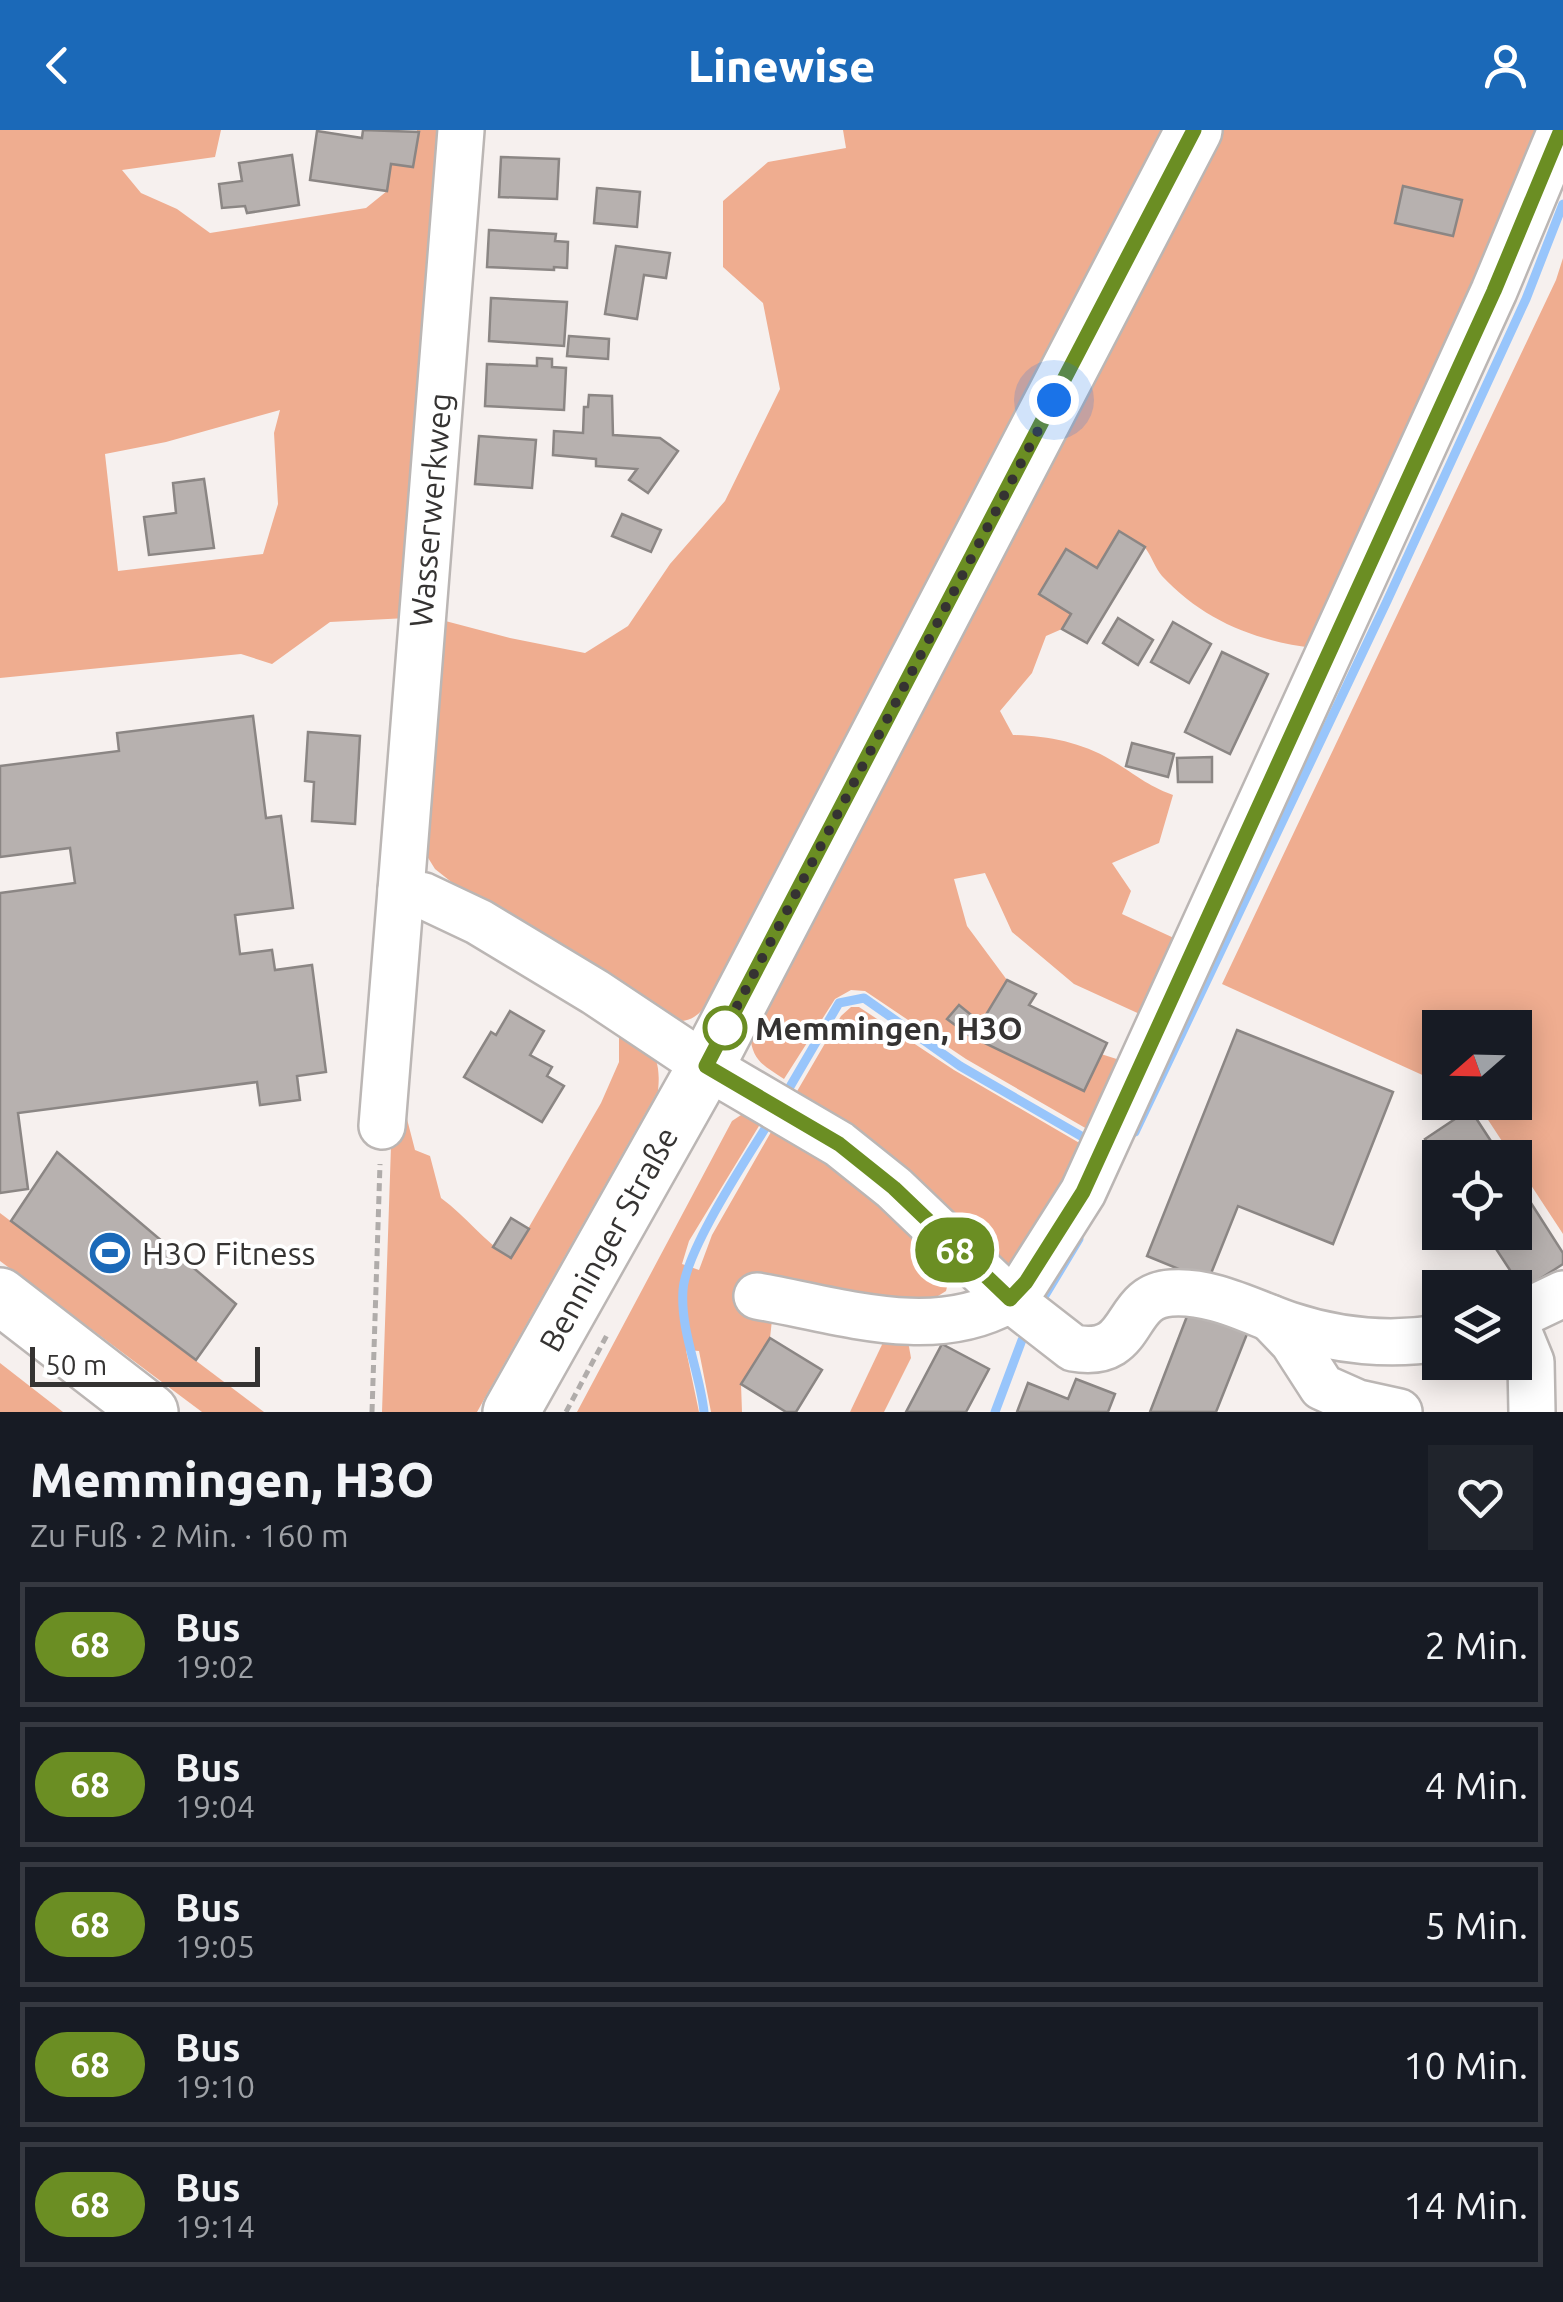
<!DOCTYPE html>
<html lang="de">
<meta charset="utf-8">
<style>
:root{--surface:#171b24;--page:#20242c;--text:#f1f3f6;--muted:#9ea1a6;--line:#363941;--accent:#1b69b8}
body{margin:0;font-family:Ubuntu,sans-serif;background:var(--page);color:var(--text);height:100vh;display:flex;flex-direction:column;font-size:38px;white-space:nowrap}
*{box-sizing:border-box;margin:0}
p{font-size:32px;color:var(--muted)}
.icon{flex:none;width:55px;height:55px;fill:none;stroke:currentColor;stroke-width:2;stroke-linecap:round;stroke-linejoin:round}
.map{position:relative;height:1282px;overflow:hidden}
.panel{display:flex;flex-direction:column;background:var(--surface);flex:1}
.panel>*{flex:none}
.badge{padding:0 20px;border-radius:32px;font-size:35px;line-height:65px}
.needle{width:65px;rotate:250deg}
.fabs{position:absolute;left:1422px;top:880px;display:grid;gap:20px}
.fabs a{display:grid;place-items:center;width:110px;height:110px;border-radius:0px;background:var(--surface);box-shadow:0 5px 25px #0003;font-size:50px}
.scale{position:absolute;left:30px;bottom:25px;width:230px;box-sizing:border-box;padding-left:10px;border:5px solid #353332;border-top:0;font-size:28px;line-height:35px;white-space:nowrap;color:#353332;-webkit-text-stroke:8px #fff;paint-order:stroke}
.you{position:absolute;width:50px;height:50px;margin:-25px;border:8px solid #fff;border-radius:50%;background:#1a73e8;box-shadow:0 0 0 15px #1a73e833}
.map>.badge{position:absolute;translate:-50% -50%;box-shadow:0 0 0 5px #fff}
.round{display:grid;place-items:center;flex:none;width:105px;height:105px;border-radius:0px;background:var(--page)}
.overview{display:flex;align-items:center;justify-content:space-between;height:170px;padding:0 30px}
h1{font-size:48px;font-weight:800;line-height:75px}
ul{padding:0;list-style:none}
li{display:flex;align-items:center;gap:30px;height:125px;margin:0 20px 15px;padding:0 10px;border:5px solid var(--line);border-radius:0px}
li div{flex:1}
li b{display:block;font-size:38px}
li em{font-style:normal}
li .badge{min-width:110px;font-weight:700;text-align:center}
header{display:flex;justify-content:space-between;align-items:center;height:130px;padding:0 30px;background:var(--accent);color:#fff;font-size:45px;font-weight:800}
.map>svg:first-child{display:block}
.green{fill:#efad90;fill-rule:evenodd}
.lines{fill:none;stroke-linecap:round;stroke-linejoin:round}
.stream{stroke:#98c5fb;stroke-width:9}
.building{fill:#b7b1af;stroke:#8b8684;stroke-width:2.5}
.minor-casing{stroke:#bbb6b4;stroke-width:50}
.major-casing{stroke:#bbb6b4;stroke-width:60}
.path{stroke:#b0acaa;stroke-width:5;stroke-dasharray:8 5;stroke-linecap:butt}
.minor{stroke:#fff;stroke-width:45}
.major{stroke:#fff;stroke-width:55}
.line-casing{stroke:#fff;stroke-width:22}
.line{stroke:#6b8e23;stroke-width:15}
.walk{stroke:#353332;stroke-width:10;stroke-dasharray:0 18}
.stop-dot{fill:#fff;stroke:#6b8e23;stroke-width:5}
.labels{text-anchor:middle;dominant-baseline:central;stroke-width:8;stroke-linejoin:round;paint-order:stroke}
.street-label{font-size:32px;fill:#353332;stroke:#fff}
.stop-label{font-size:32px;font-weight:bold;fill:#353332;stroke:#fff;text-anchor:start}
.poi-label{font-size:32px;fill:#353332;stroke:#fff;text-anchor:start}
</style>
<header><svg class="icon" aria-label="back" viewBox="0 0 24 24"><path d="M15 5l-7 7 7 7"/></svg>Linewise<svg class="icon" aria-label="person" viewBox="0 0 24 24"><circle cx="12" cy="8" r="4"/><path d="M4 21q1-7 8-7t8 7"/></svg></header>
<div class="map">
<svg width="1563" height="1282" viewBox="0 0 1563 1282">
<rect width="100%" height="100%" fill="#f6f0ee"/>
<g class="green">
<path d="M0,0H221L215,27L122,40L141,63L177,79L210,103L366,78L387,61L391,34L413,37L417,0H448L407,488L330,492L272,534L241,524L0,548ZM280,280L274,303L278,374L263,424L118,441L105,324L166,312Z"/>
<path d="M843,0H1166L709,872C695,890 687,894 664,889L464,762L435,739L422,718L434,488L510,508L585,523L628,496L670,434L725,371L780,259L763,173L723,137V71L768,32L846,18Z"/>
<path d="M1213,0H1541L1314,518C1255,511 1203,490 1162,446C1155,438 1152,427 1146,419C1140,411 1128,407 1120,402L1097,438L1066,420L1039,464L1071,484L1062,499L1046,506L1032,543L1000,581L1013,605C1047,606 1081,612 1111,630C1137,645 1144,654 1173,665L1159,713L1112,733L1131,761L1122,784L1176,809L1144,886L1074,854L1012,802L985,743L954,749L967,796L1007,850L981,893L948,889L970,906L1083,961L1101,924L1126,932L1094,1003L966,929L865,861L851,860L835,869L784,949C763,935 752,931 750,904Z"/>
<polygon points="1563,128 1563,1104 1477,973 1515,972 1515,898 1440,898 1440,953 1222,854 1556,150"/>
<polygon points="851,877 859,877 954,940 1088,1018 1022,1124 1007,1134 991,1129 796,963 841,886"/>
<path d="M619,894C649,917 662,921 658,961L477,1282H382L392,987L407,989L415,1020L430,1026L441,1068C467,1087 484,1112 511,1128L601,973L619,932Z"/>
<polygon points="744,983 762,991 689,1111 682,1134 699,1140 712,1105 775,995 823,1023 945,1129 950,1145 946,1161 930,1171 772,1190 770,1208 741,1254 742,1282 711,1282 699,1221 686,1220 699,1282 577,1282 732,991"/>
<polygon points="0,1083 264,1282 202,1282 0,1131"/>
<polygon points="888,1202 908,1211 911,1228 884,1282 850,1282"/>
<polygon points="0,1233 63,1282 0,1282"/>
</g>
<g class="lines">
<g class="stream">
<polyline points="784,967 839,873 864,868 960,936 1081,1006"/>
<polyline points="1135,1002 1387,471 1526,169 1563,74"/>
<polyline points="1038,1177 1079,1109"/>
<path d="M704,1282C700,1242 680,1201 683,1160C686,1119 748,1027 771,989"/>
<polyline points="995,1282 1022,1210"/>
</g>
</g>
<g class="building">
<polygon points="363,0 419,2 413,37 391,34 387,61 310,50 317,1 362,8"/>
<polygon points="292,25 299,75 247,83 245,76 222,78 219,54 242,51 239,33"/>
<polygon points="501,27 559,29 557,69 499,67"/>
<polygon points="1403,56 1462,70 1453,106 1395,93"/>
<polygon points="597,58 640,62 637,97 594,93"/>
<polygon points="489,100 556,104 555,111 568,112 567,138 554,137 554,140 487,137"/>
<polygon points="616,116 670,123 666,148 644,145 637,189 605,184"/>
<polygon points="491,168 567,172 564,216 489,211"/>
<polygon points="569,206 609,209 608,229 567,226"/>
<polygon points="537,228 552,229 552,237 566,238 564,280 485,276 487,234 537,236"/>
<polygon points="589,265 612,266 613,305 660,308 678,321 648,363 629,350 637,339 596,336 596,329 553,325 554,301 583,303 584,277 588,277"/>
<polygon points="479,306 536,310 532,358 475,354"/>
<polygon points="204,349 214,418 149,425 144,387 176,383 173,353"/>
<polygon points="622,384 661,400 651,422 612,406"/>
<polygon points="1119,401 1145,417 1087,513 1062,499 1071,484 1039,464 1066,419 1097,438"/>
<polygon points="1118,488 1153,510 1138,535 1103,513"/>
<polygon points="1173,492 1211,514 1189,553 1151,532"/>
<polygon points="1222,522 1268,544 1230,624 1185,602"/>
<polygon points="253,586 266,688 281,686 293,778 235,785 240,824 272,820 275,840 312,835 326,942 297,946 300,970 260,975 257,952 18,983 28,1059 0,1063 0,763 75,753 70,718 0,727 0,636 119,621 117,603"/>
<polygon points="308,602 360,606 355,694 312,691 314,652 305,651"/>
<polygon points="1132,613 1174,624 1168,647 1126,636"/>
<polygon points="1212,627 1212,652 1178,652 1177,628"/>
<polygon points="1007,850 1036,864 1029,875 1107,913 1084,961 970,906 947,889 959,875 981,893"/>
<polygon points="510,881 544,901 530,925 552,937 547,946 564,956 542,992 464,947 491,902 496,905"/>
<polygon points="1237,900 1393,962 1333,1114 1238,1076 1208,1151 1147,1126"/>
<polygon points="1470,979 1502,1028 1440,1028 1440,1032 1425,1009"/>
<polygon points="57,1022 236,1174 196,1230 11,1091"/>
<polygon points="1515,1048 1563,1123 1563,1134 1523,1160 1485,1102 1515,1102"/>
<polygon points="511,1088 529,1099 511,1128 493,1117"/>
<polygon points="1191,1176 1249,1199 1216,1282 1150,1282"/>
<polygon points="770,1208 822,1240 796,1282 786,1282 741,1254"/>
<polygon points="942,1214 989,1239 966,1282 906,1282"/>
<polygon points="1076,1249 1115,1264 1108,1282 1017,1282 1028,1253 1068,1269"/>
</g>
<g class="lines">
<g class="minor-casing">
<g id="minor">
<polyline points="461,0 401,760 424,766 479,792 595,862 706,936 839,1014 894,1058 1010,1169 1026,1152 1083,1062 1494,161 1561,0"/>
<polyline points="382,996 401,760"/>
<path d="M757,1166C838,1180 935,1214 1010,1169L1073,1218C1139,1230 1120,1166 1171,1163C1212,1160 1251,1182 1289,1195C1337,1211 1390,1216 1440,1208"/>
<polyline points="1515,1187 1563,1164"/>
<polyline points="1270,1188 1293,1212 1322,1257 1358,1273 1399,1282"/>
<polyline points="1515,1193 1531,1232 1532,1282"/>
</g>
</g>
<g class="major-casing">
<g id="major">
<polyline points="0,1166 150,1282"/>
<polyline points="511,1282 706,936 1194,0"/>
</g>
</g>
<g class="path">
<polyline points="372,1282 380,1034"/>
<polyline points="566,1282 607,1205"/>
</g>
<use href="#minor" class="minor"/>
<use href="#major" class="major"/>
</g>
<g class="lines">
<g class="line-casing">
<polyline id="line" points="1194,0 706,936 839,1014 894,1058 1010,1169 1026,1152 1083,1062 1494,161 1561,0"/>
</g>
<use href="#line" class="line"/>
<polyline class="walk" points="725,898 723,903 1054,270"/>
</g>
<defs>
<g id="stadium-disc" transform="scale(2.25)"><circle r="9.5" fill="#1b69b8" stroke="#fff"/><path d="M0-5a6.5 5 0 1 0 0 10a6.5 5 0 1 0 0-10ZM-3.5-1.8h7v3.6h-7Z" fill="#fff"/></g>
</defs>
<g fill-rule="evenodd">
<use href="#stadium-disc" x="110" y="1123"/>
</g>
<circle class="stop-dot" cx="725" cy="898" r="20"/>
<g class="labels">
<g class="street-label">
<text transform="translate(430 380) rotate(-85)">Wasserwerkweg</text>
<text transform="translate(608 1109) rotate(-61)">Benninger Straße</text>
</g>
<g class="stop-label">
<text x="755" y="898">Memmingen, H3O</text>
</g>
<g class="poi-label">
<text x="142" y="1123">H3O Fitness</text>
</g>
</g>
</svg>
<div class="fabs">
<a><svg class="needle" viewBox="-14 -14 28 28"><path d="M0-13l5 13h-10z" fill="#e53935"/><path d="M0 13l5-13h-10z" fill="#9ea1a6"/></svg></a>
<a><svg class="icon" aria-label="locate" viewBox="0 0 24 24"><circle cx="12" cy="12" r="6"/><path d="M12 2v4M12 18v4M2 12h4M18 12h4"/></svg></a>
<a><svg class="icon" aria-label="layers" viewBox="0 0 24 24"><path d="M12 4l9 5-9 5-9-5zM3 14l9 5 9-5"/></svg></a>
</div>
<div class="scale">50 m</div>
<div class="you" style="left:1054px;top:270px"></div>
<b class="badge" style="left:955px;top:1120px;background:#6b8e23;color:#fff">68</b>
</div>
<section class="panel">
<div class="overview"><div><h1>Memmingen, H3O</h1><p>Zu Fuß · 2 Min. · 160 m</p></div><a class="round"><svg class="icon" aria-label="heart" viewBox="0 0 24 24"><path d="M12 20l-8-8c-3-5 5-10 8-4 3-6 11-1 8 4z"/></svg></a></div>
<ul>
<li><span class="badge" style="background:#6b8e23;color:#fff">68</span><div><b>Bus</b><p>19:02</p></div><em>2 Min.</em></li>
<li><span class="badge" style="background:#6b8e23;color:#fff">68</span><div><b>Bus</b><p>19:04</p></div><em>4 Min.</em></li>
<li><span class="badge" style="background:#6b8e23;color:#fff">68</span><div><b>Bus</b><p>19:05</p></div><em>5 Min.</em></li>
<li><span class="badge" style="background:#6b8e23;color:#fff">68</span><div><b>Bus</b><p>19:10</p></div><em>10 Min.</em></li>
<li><span class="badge" style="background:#6b8e23;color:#fff">68</span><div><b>Bus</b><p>19:14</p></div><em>14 Min.</em></li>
</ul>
</section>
